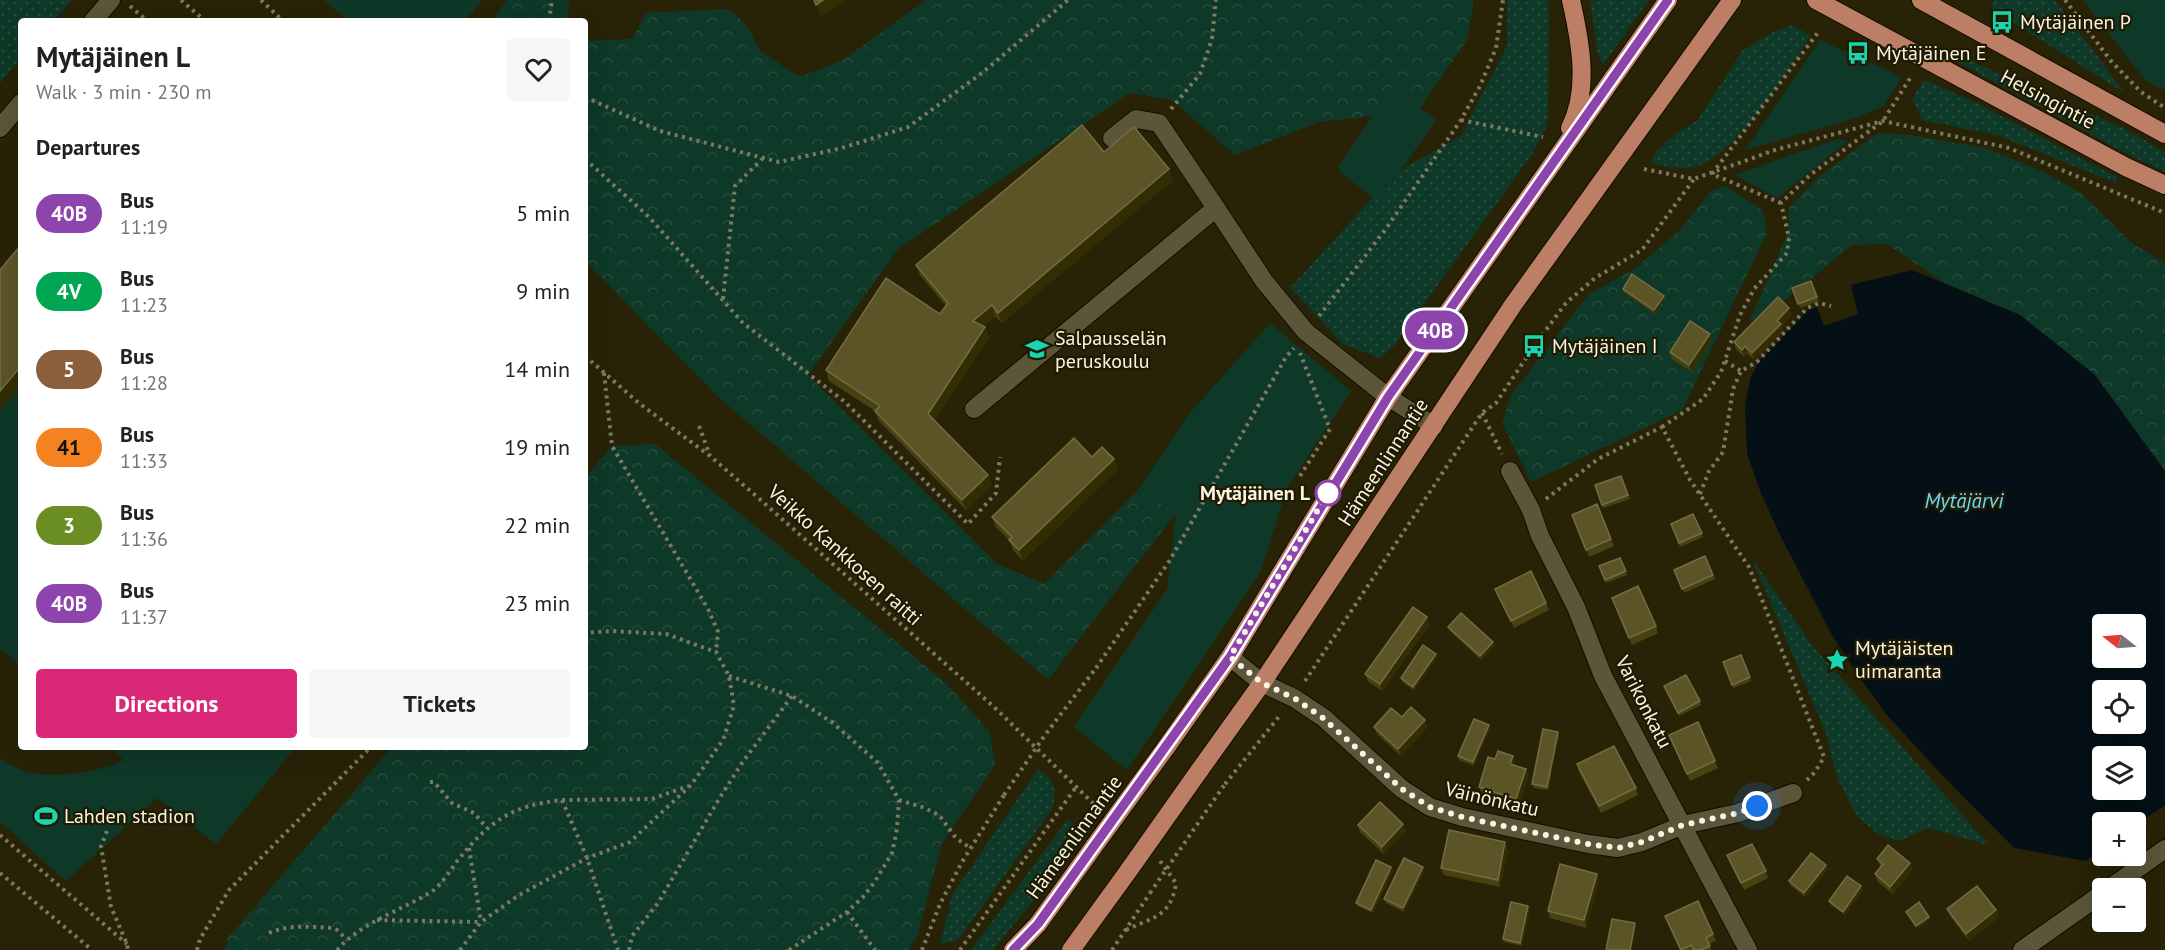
<!DOCTYPE html>
<meta charset="utf-8">
<style>
:root{--surface:#fff;--page:#f6f6f6;--text:#222;--muted:#767676;--accent:#db2777}
body{margin:0;font-family:"PT Sans",sans-serif;background:var(--page);color:var(--text);height:100vh;display:flex;flex-direction:column;font-size:22px;white-space:nowrap}
*{box-sizing:border-box;margin:0}
p{font-size:20px;color:var(--muted)}
.icon{flex:none;width:33px;height:33px;fill:none;stroke:currentColor;stroke-width:2;stroke-linecap:round;stroke-linejoin:round}
.map{position:relative;flex:1;overflow:hidden}
.sheet{position:absolute;left:18px;top:18px;width:570px;height:732px;display:flex;flex-direction:column;background:var(--surface);border-radius:6px;box-shadow:0 6px 24px #0002}
.sheet>*{flex:none}
.badge{padding:0 12px;border-radius:20px;font-size:21px;line-height:39px}
.needle{width:39px;rotate:287deg}
.fabs{position:absolute;left:2092px;top:614px;display:grid;gap:12px}
.fabs a{display:grid;place-items:center;width:54px;height:54px;border-radius:6px;background:var(--surface);box-shadow:0 6px 24px #0002;font-size:30px}
.you{position:absolute;width:30px;height:30px;margin:-15px;border:4px solid #fff;border-radius:50%;background:#1a73e8;box-shadow:0 0 0 9px #1a73e833}
.map>.badge{position:absolute;translate:-50% -50%;box-shadow:0 0 0 3px #fff}
h2{padding:0 18px;font-size:22px;line-height:54px}
.round{display:grid;place-items:center;flex:none;width:63px;height:63px;border-radius:6px;background:var(--page)}
.summary{display:flex;align-items:center;justify-content:space-between;height:102px;padding:0 18px}
h1{font-size:28px;font-weight:800;line-height:45px}
.primary-button{display:flex;gap:12px;margin-top:auto;padding:12px 18px}
.primary-button a{flex:1;height:69px;border-radius:6px;background:var(--accent);color:#fff;font-size:24px;font-weight:800;line-height:69px;text-align:center}
.primary-button a+a{background:var(--page);color:var(--text)}
ul{padding:0;list-style:none}
li{display:flex;align-items:center;gap:18px;height:78px;padding:0 18px}
li div{flex:1}
li b{display:block;font-size:22px}
li em{font-style:normal}
li .badge{min-width:66px;font-weight:700;text-align:center}
.map>svg:first-child{display:block}
.grass{fill:url(#grass-dots)}
.forest{fill:url(#forest-crowns)}
.green{fill:#0e3827}
.water{fill:#041015;fill-rule:evenodd}
.lines{fill:none;stroke-linecap:round;stroke-linejoin:round}
.minor-casing{stroke:#110c00;stroke-width:20}
.major-casing{stroke:#110c00;stroke-width:20}
.path{stroke:#7d7961;stroke-width:4;stroke-dasharray:3 4.5;stroke-linecap:butt}
.minor{stroke:#5b5639;stroke-width:18}
.major{stroke:#bc7e65;stroke-width:18}
.major-bridge-casing{stroke:#110c00;stroke-width:20;stroke-linecap:butt}
.path-bridge{stroke:#7d7961;stroke-width:4;stroke-dasharray:3 4.5;stroke-linecap:butt}
.major-bridge{stroke:#bc7e65;stroke-width:18}
.wall{fill:#484110}
.shaded-wall{fill:#332d03}
.building{fill:#5b5427;stroke:#746d44;stroke-width:1.5}
.line-casing{stroke:#fff;stroke-width:14}
.line{stroke:#8e44ad;stroke-width:9}
.walk{stroke:#f8f5e4;stroke-width:6;stroke-dasharray:0 10.8}
.stop-dot{fill:#fff;stroke:#8e44ad;stroke-width:3}
.labels{text-anchor:middle;dominant-baseline:central;stroke-width:4.5;stroke-linejoin:round;paint-order:stroke}
.poi-label{font-size:20px;fill:#f8f5e4;stroke:#1f1a00;text-anchor:start}
.street-label{font-size:20px;fill:#f8f5e4;stroke:#1f1a00}
.stop-label{font-size:20px;font-weight:bold;fill:#f8f5e4;stroke:#1f1a00;text-anchor:end}
.water-label{font-size:21px;font-style:italic;fill:#6ad8fe;stroke:#1f1a00}
</style>
<div class="map">
<svg width="2165" height="950" viewBox="0 0 2165 950">
<defs>
<pattern id="grass-dots" width="8" height="8" patternUnits="userSpaceOnUse" patternTransform="scale(1.5)"><rect width="8" height="8" fill="#0e3827"/><path d="M2 2h.1M6 6h.1" fill="none" stroke="#264c3c" stroke-width="1.8" stroke-linecap="round"/></pattern>
<pattern id="forest-crowns" width="20" height="18" patternUnits="userSpaceOnUse" patternTransform="scale(1.5)"><rect width="20" height="18" fill="#0e3827"/><path d="M2 6a3 3 0 1 1 6 0M12 15a3 3 0 1 1 6 0" fill="none" stroke="#264c3c"/></pattern>
</defs>
<rect width="100%" height="100%" fill="#282307"/>
<g class="grass">
<polygon points="0,0 72,0 54,21 21,21 21,59 0,83"/>
<polygon points="1507,0 1547,0 1549,7 1548,123 1533,153 1394,346 1380,358 1344,345 1290,288 1394,174 1461,136 1507,46"/>
<polygon points="1590,0 1649,0 1603,65 1598,56"/>
<polygon points="1994,0 2055,0 2125,93 1990,8"/>
<path d="M1792,25L1811,36C1787,70 1732,163 1691,168C1678,170 1662,165 1650,163L1655,153L1675,134L1697,121L1742,51L1773,32Z"/>
<polygon points="1961,54 1977,64 2123,128 2165,152 2165,172 2129,155 1956,61"/>
<polygon points="1924,80 1973,101 2117,177 2116,183 1997,135 1922,120 1912,99"/>
<polygon points="1751,557 1812,645 1989,845 1928,828 1899,841 1878,834 1856,815 1837,778 1827,736"/>
<path d="M1038,769C1056,782 1056,786 1053,808L958,940L940,944L952,895Z"/>
<polygon points="1068,819 1085,837 993,950 971,950"/>
</g>
<g class="forest">
<polygon points="507,0 569,0 567,21 492,21"/>
<polygon points="926,0 1474,0 1467,40 1418,111 1319,122 1235,155 1172,100 1130,93 898,249 808,375 997,564 1044,584 1138,490 1176,513 1048,680 717,396 585,261 585,41 632,39 646,13 728,9 747,25 760,51 800,77 843,60"/>
<polygon points="1878,133 1911,135 1985,148 2042,171 2081,193 2133,244 2165,263 2165,471 2095,375 2020,315 1943,282 1887,244 1852,245 1773,310 1749,322 1788,233 1789,208 1816,179"/>
<polygon points="1724,186 1763,210 1767,233 1682,410 1531,482 1502,423 1512,394 1588,295 1637,267 1679,231 1711,191"/>
<polygon points="655,444 945,682 990,732 995,765 942,843 917,937 908,950 225,950 228,938 392,747 585,747 585,478 612,446"/>
</g>
<g class="green">
<polygon points="324,0 482,0 465,21 349,21"/>
<polygon points="2083,0 2165,0 2165,91 2145,80"/>
<polygon points="1820,40 1902,77 1884,106 1856,118 1745,150"/>
<polygon points="1392,87 1436,120 1379,202 1342,174 1338,167"/>
<polygon points="1837,139 1848,141 1777,198 1735,175"/>
<polygon points="21,257 21,667 0,648 0,282"/>
<polygon points="1270,323 1351,391 1287,488 1260,573 1127,770 1074,727 1167,589 1176,513 1138,490 1189,414"/>
<path d="M110,747H296L216,844L157,798L66,881L0,822V759C7,763 14,767 22,770C50,780 97,773 124,760Z"/>
</g>
<path class="water" d="M1912,270L2020,315L2095,375L2165,471V805L2136,825V822H2103V849L2086,861L2014,848L1941,774L1886,714L1858,675L1833,637L1779,533L1760,491L1747,453L1745,405L1750,379L1759,361L1808,310L1817,307L1824,326L1858,314L1851,285ZM2103,624H2136V657H2103ZM2103,690H2136V723H2103ZM2103,756H2136V789H2103Z"/>
<g class="lines">
<g class="minor-casing">
<g id="minor">
<polyline points="93,21 111,0"/>
<polyline points="0,128 21,103"/>
<polyline points="1112,138 1136,119 1159,123 1216,208"/>
<polyline points="974,409 1216,208 1264,281 1306,332 1388,397 1434,426"/>
<polyline points="1510,471 1531,510 1540,536 1576,607 1603,676 1748,950"/>
<polyline points="1230,657 1262,683 1294,698 1324,718 1402,789 1430,807 1462,817 1588,844 1618,848 1642,842 1683,825 1738,813 1793,793"/>
<polyline points="2110,888 2165,849"/>
<polyline points="2022,950 2103,893"/>
</g>
</g>
<g class="major-casing">
<g id="major">
<polyline points="1816,0 2126,167 2165,185"/>
<polyline points="1921,0 2165,134"/>
<path d="M1570,128C1590,89 1580,40 1571,0"/>
<polyline points="1165,749 1230,657 1388,397 1668,0"/>
<polyline points="1199,771 1262,683 1513,305 1732,0"/>
<polyline points="1013,950 1038,924 1095,845"/>
<polyline points="1071,950 1129,870"/>
</g>
</g>
<g class="path">
<polyline points="181,0 205,21"/>
<polyline points="261,0 283,21"/>
<polyline points="2065,0 2111,61 2141,92 2165,108"/>
<polyline points="130,6 145,19"/>
<polyline points="549,21 552,0"/>
<polyline points="585,97 660,131 779,162 842,148 908,127 982,73 1068,0"/>
<polyline points="1171,109 1200,74 1212,39 1216,0"/>
<polyline points="1461,120 1543,137"/>
<polyline points="585,159 649,217 743,323 845,402 968,524 996,493 1000,457"/>
<polyline points="1644,169 1694,179 1775,150 1883,121 2009,148 2165,213"/>
<polyline points="1781,203 1712,174 1819,31"/>
<polyline points="723,299 735,186 762,159"/>
<polyline points="1319,316 1385,230 1461,120 1480,86 1496,48 1503,0"/>
<polyline points="585,356 640,404 710,456 755,495 993,706 1099,809"/>
<polyline points="1725,361 1741,371"/>
<polyline points="604,373 612,446 708,609 718,632 716,652"/>
<polyline points="1482,413 1502,454"/>
<polyline points="699,426 710,456"/>
<polyline points="1662,427 1703,399 1721,372 1740,315 1754,289 1787,253 1789,238 1781,203 1810,175 1883,121 1912,75"/>
<polyline points="1300,476 1330,429 1300,353"/>
<polyline points="1700,494 1709,471 1723,452 1733,389 1741,371 1757,362 1807,308 1819,303 1831,306"/>
<polyline points="1546,499 1598,459 1662,427 1690,480 1749,567 1824,757 1815,772 1807,780"/>
<polyline points="1096,668 1170,560 1286,357 1294,348"/>
<polyline points="729,676 792,696 833,723 878,763 899,800 897,829 892,853 874,883 863,897 847,912 789,950"/>
<polyline points="1305,681 1482,413 1496,403 1534,346 1566,303 1595,278 1642,250 1694,179"/>
<polyline points="430,782 434,782 452,803 474,813 487,828"/>
<polyline points="1225,784 1281,714"/>
<polyline points="562,800 652,799 688,786"/>
<polyline points="899,800 922,807 939,815 956,838 970,848"/>
<polyline points="107,831 101,846 111,907 127,944 128,950"/>
<polyline points="0,835 127,944"/>
<polyline points="469,848 481,922"/>
<polyline points="0,873 92,950"/>
<polyline points="847,912 875,950"/>
<polyline points="377,920 481,922"/>
<path d="M1126,930C1153,917 1171,917 1176,883L1160,861"/>
<path d="M269,933C289,924 310,927 332,928L337,930L347,940"/>
<polyline points="197,950 200,939 229,890 371,747"/>
<path d="M337,950C362,922 400,911 431,892C442,885 450,870 458,860C490,821 510,806 562,800L587,858L618,950"/>
<polyline points="460,950 481,922 519,895 587,858 630,842 691,785 723,740 734,706 729,676 716,652 666,634 612,631 585,633"/>
<polyline points="629,950 632,936 658,903 719,799 742,763 792,696"/>
<polyline points="922,950 940,904 962,862 1004,795"/>
<polyline points="960,950 1076,787"/>
<polyline points="1112,950 1150,893"/>
</g>
<use href="#minor" class="minor"/>
<use href="#major" class="major"/>
<g class="major-bridge-casing">
<g id="major-bridge">
<polyline points="1095,845 1165,749"/>
<polyline points="1129,870 1199,771"/>
</g>
</g>
<g class="path-bridge">
<polyline points="1004,795 1045,735 1096,668"/>
<polyline points="1150,893 1225,784"/>
</g>
<use href="#major-bridge" class="major-bridge"/>
</g>
<g class="wall">
<polygon points="1104,152 1173,180 1002,323 995,316 983,326 985,327 989,337 934,421 988,475 992,485 966,510 879,421 875,411 829,381 826,370 940,314 946,306 920,275 916,265"/>
<polygon points="1811,281 1819,301 1800,308 1792,288"/>
<polygon points="1623,289 1664,296 1665,299 1655,314 1624,292"/>
<polygon points="1792,315 1781,326 1783,331 1754,360 1747,353 1744,357 1736,349 1734,342"/>
<polygon points="1710,334 1712,341 1692,372 1672,359 1670,352"/>
<polygon points="1092,457 1118,469 1023,561 1013,550 1010,541 996,527 992,517"/>
<polygon points="1621,476 1630,499 1603,508 1595,485"/>
<polygon points="1597,504 1614,546 1589,557 1572,515"/>
<polygon points="1693,514 1703,537 1680,547 1671,524"/>
<polygon points="1705,556 1715,579 1684,593 1674,570"/>
<polygon points="1620,558 1627,575 1606,583 1599,566"/>
<polygon points="1495,589 1546,603 1549,610 1514,628"/>
<polygon points="1612,598 1656,626 1658,633 1632,645"/>
<polygon points="1430,624 1382,691 1368,681 1365,674"/>
<polygon points="1448,627 1494,646 1481,660 1450,631"/>
<polygon points="1436,654 1437,657 1414,690 1402,682 1401,678"/>
<polygon points="1741,655 1751,681 1733,688 1723,662"/>
<polygon points="1664,686 1700,701 1701,705 1679,716"/>
<polygon points="1402,717 1425,720 1427,727 1401,756 1377,734 1374,727"/>
<polygon points="1489,725 1490,729 1474,766 1459,760 1458,756"/>
<polygon points="1558,732 1559,735 1548,790 1534,788 1532,784"/>
<polygon points="1669,735 1715,761 1718,768 1690,781"/>
<polygon points="1513,756 1515,763 1514,765 1526,769 1528,776 1519,806 1482,794 1479,787 1495,759"/>
<polygon points="1577,764 1636,788 1638,795 1601,813 1579,772"/>
<polygon points="1358,825 1406,831 1384,854 1360,832"/>
<polygon points="1508,849 1500,887 1444,875 1441,868"/>
<polygon points="1727,855 1766,871 1768,878 1744,890"/>
<polygon points="1877,859 1910,863 1912,870 1893,894 1878,882 1875,874 1881,867"/>
<polygon points="1826,865 1828,869 1805,897 1790,885 1789,881"/>
<polygon points="1391,867 1393,870 1373,913 1357,906 1356,903"/>
<polygon points="1424,871 1404,912 1386,903 1384,899"/>
<polygon points="1599,881 1586,928 1550,918 1548,911"/>
<polygon points="1863,890 1845,915 1830,904 1829,901"/>
<polygon points="1528,906 1530,910 1522,946 1504,942 1503,939"/>
<polygon points="1947,909 1996,910 1999,917 1969,941 1950,916"/>
<polygon points="1665,916 1713,934 1716,941 1709,944 1711,950 1680,950"/>
</g>
<g class="shaded-wall">
<polygon points="823,0 847,0 821,18 816,5"/>
<polygon points="1169,169 1173,180 1002,323 998,313"/>
<polygon points="1664,296 1665,299 1655,314 1654,310"/>
<polygon points="992,305 995,316 977,332 973,321"/>
<polygon points="1789,308 1792,315 1781,326 1783,331 1754,360 1752,353 1777,321"/>
<polygon points="985,327 989,337 932,425 928,414"/>
<polygon points="1710,334 1712,341 1692,372 1689,365"/>
<polygon points="1745,346 1747,353 1744,357 1742,350"/>
<polygon points="21,366 21,385 0,410 0,391"/>
<polygon points="1114,459 1118,469 1023,561 1019,550"/>
<polygon points="988,475 992,485 966,510 962,500"/>
<polygon points="1427,617 1430,624 1382,691 1380,684"/>
<polygon points="1493,642 1494,646 1481,660 1480,656"/>
<polygon points="1436,654 1437,657 1414,690 1413,687"/>
<polygon points="1425,720 1427,727 1401,756 1398,749"/>
<polygon points="1489,725 1490,729 1474,766 1473,762"/>
<polygon points="1558,732 1559,735 1548,790 1547,787"/>
<polygon points="1513,756 1515,763 1513,771 1510,764"/>
<polygon points="1526,769 1528,776 1519,806 1516,799"/>
<polygon points="1403,824 1406,831 1384,854 1382,847"/>
<polygon points="1505,842 1508,849 1500,887 1498,880"/>
<polygon points="1910,863 1912,870 1893,894 1890,887"/>
<polygon points="1826,865 1828,869 1805,897 1804,893"/>
<polygon points="1391,867 1393,870 1373,913 1371,910"/>
<polygon points="1423,867 1424,871 1404,912 1403,908"/>
<polygon points="1597,874 1599,881 1586,928 1584,920"/>
<polygon points="1861,886 1863,890 1845,915 1843,912"/>
<polygon points="1528,906 1530,910 1522,946 1520,943"/>
<polygon points="1996,910 1999,917 1969,941 1966,934"/>
<polygon points="1929,917 1930,920 1917,930 1916,926"/>
<polygon points="1635,923 1636,927 1632,950 1630,950"/>
</g>
<g class="building">
<polygon points="814,0 823,0 816,5"/>
<polygon points="1082,125 1104,152 1134,127 1169,169 998,313 992,305 973,321 985,327 928,414 988,475 962,500 875,411 880,406 826,370 886,278 940,314 948,303 916,265"/>
<polygon points="21,245 21,366 0,391 0,270"/>
<polygon points="1632,274 1664,296 1654,310 1623,289"/>
<polygon points="1811,281 1817,297 1798,304 1792,288"/>
<polygon points="1778,297 1789,308 1777,321 1781,324 1752,353 1745,346 1742,350 1734,342"/>
<polygon points="1690,321 1710,334 1689,365 1670,352"/>
<polygon points="1074,438 1092,457 1102,447 1114,459 1019,550 1009,540 1012,537 992,517"/>
<polygon points="1621,476 1628,495 1602,505 1595,485"/>
<polygon points="1597,504 1611,539 1586,550 1572,515"/>
<polygon points="1693,514 1702,533 1679,543 1671,524"/>
<polygon points="1705,556 1713,575 1682,589 1674,570"/>
<polygon points="1620,558 1626,571 1605,580 1599,566"/>
<polygon points="1531,571 1546,603 1511,621 1495,589"/>
<polygon points="1638,586 1656,626 1629,638 1612,598"/>
<polygon points="1413,607 1427,617 1380,684 1365,674"/>
<polygon points="1461,613 1493,642 1480,656 1448,627"/>
<polygon points="1423,645 1436,654 1413,687 1401,678"/>
<polygon points="1741,655 1750,677 1732,685 1723,662"/>
<polygon points="1686,675 1700,701 1678,713 1664,686"/>
<polygon points="1411,707 1425,720 1398,749 1374,727 1391,708 1402,717"/>
<polygon points="1474,719 1489,725 1473,762 1458,756"/>
<polygon points="1698,722 1715,761 1687,774 1669,735"/>
<polygon points="1543,729 1558,732 1547,787 1532,784"/>
<polygon points="1614,746 1636,788 1599,806 1577,764"/>
<polygon points="1498,751 1513,756 1510,764 1526,769 1516,799 1479,787 1488,757 1495,759"/>
<polygon points="1380,802 1403,824 1382,847 1358,825"/>
<polygon points="1449,830 1505,842 1498,880 1441,868"/>
<polygon points="1752,844 1766,871 1741,883 1727,855"/>
<polygon points="1888,845 1910,863 1890,887 1875,874 1883,864 1877,859"/>
<polygon points="1811,853 1826,865 1804,893 1789,881"/>
<polygon points="1404,858 1423,867 1403,908 1384,899"/>
<polygon points="1376,860 1391,867 1371,910 1356,903"/>
<polygon points="1560,864 1597,874 1584,920 1548,911"/>
<polygon points="1847,876 1861,886 1843,912 1829,901"/>
<polygon points="1977,886 1996,910 1966,934 1947,909"/>
<polygon points="1698,901 1713,934 1706,938 1710,946 1701,950 1694,950 1691,945 1681,950 1665,916"/>
<polygon points="1511,902 1528,906 1520,943 1503,939"/>
<polygon points="1919,902 1929,917 1916,926 1906,912"/>
<polygon points="1612,919 1635,923 1630,950 1606,950"/>
</g>
<g class="lines">
<g class="line-casing">
<polyline id="line" points="1013,950 1038,924 1230,657 1388,397 1668,0"/>
</g>
<use href="#line" class="line"/>
<polyline class="walk" points="1328,493 1230,657 1262,683 1294,698 1323,718 1402,789 1430,807 1462,817 1588,844 1618,848 1642,842 1683,825 1738,813 1757,806"/>
</g>
<defs>
<g id="bus-bare" transform="scale(1.8)"><path d="M-5-6H5V4H4V6H2V4H-2V6H-4V4H-5ZM-3.5-4V0h7V-4ZM-3.5 1.2v1.5H-2V1.2ZM2 1.2v1.5H3.5V1.2Z" fill="#1ad5b2" stroke="#1f1a00" stroke-width="2.5" paint-order="stroke"/></g>
<g id="school-bare" transform="scale(1.8)"><path d="M0-5L7-2L0 1L-7-2ZM-4 1L0 2.5L4 1V4Q0 6-4 4Z" fill="#1ad5b2" stroke="#1f1a00" stroke-width="2.5" paint-order="stroke"/></g>
<g id="sight-bare" transform="scale(1.8)"><path d="M0-6L1.8-2.2L6-1.7L2.9 1.2L3.7 5.4L0 3.3L-3.7 5.4L-2.9 1.2L-6-1.7L-1.8-2.2Z" fill="#1ad5b2" stroke="#1f1a00" stroke-width="2.5" paint-order="stroke"/></g>
<g id="stadium-bare" transform="scale(1.8)"><path d="M0-5a6.5 5 0 1 0 0 10a6.5 5 0 1 0 0-10ZM-3.5-1.8h7v3.6h-7Z" fill="#1ad5b2" stroke="#1f1a00" stroke-width="2.5" paint-order="stroke"/></g>
</defs>
<g fill-rule="evenodd">
<use href="#bus-bare" x="2002" y="22"/>
<use href="#bus-bare" x="1858" y="53"/>
<use href="#bus-bare" x="1534" y="346"/>
<use href="#school-bare" x="1037" y="349"/>
<use href="#sight-bare" x="1837" y="660"/>
<use href="#stadium-bare" x="46" y="816"/>
</g>
<circle class="stop-dot" cx="1328" cy="493" r="12"/>
<g class="labels">
<g class="poi-label">
<text x="2020" y="22">Mytäjäinen P</text>
<text x="1876" y="53">Mytäjäinen E</text>
<text x="1055" y="338">Salpausselän<tspan x="1055" dy="23">peruskoulu</tspan></text>
<text x="1552" y="346">Mytäjäinen I</text>
<text x="1855" y="648">Mytäjäisten<tspan x="1855" dy="23">uimaranta</tspan></text>
<text x="64" y="816">Lahden stadion</text>
</g>
<g class="street-label">
<text transform="translate(2048 99) rotate(28)">Helsingintie</text>
<text transform="translate(1383 462) rotate(-57)">Hämeenlinnantie</text>
<text transform="translate(845 555) rotate(42)">Veikko Kankkosen raitti</text>
<text transform="translate(1644 702) rotate(63)">Varikonkatu</text>
<text transform="translate(1492 799) rotate(13)">Väinönkatu</text>
<text transform="translate(1074 837) rotate(-54)">Hämeenlinnantie</text>
</g>
<g class="stop-label">
<text x="1310" y="493">Mytäjäinen L</text>
</g>
<g class="water-label">
<text x="1964" y="500">Mytäjärvi</text>
</g>
</g>
</svg>
<div class="fabs">
<a><svg class="needle" viewBox="-14 -14 28 28"><path d="M0-13l5 13h-10z" fill="#e53935"/><path d="M0 13l5-13h-10z" fill="#767676"/></svg></a>
<a><svg class="icon" aria-label="locate" viewBox="0 0 24 24"><circle cx="12" cy="12" r="6"/><path d="M12 2v4M12 18v4M2 12h4M18 12h4"/></svg></a>
<a><svg class="icon" aria-label="layers" viewBox="0 0 24 24"><path d="M12 4l9 5-9 5-9-5zM3 14l9 5 9-5"/></svg></a>
<a>+</a>
<a>−</a>
</div>
<div class="you" style="left:1757px;top:806px"></div>
<b class="badge" style="left:1435px;top:330px;background:#8e44ad;color:#fff">40B</b>
<section class="sheet">
<div class="summary"><div><h1>Mytäjäinen L</h1><p>Walk · 3 min · 230 m</p></div><a class="round"><svg class="icon" aria-label="heart" viewBox="0 0 24 24"><path d="M12 20l-8-8c-3-5 5-10 8-4 3-6 11-1 8 4z"/></svg></a></div>
<h2>Departures</h2>
<ul>
<li><span class="badge" style="background:#8e44ad;color:#fff">40B</span><div><b>Bus</b><p>11:19</p></div><em>5 min</em></li>
<li><span class="badge" style="background:#00a651;color:#fff">4V</span><div><b>Bus</b><p>11:23</p></div><em>9 min</em></li>
<li><span class="badge" style="background:#8b5e3c;color:#fff">5</span><div><b>Bus</b><p>11:28</p></div><em>14 min</em></li>
<li><span class="badge" style="background:#f58220;color:#111">41</span><div><b>Bus</b><p>11:33</p></div><em>19 min</em></li>
<li><span class="badge" style="background:#6b8e23;color:#fff">3</span><div><b>Bus</b><p>11:36</p></div><em>22 min</em></li>
<li><span class="badge" style="background:#8e44ad;color:#fff">40B</span><div><b>Bus</b><p>11:37</p></div><em>23 min</em></li>
</ul>
<div class="primary-button"><a>Directions</a><a>Tickets</a></div>
</section>
</div>
